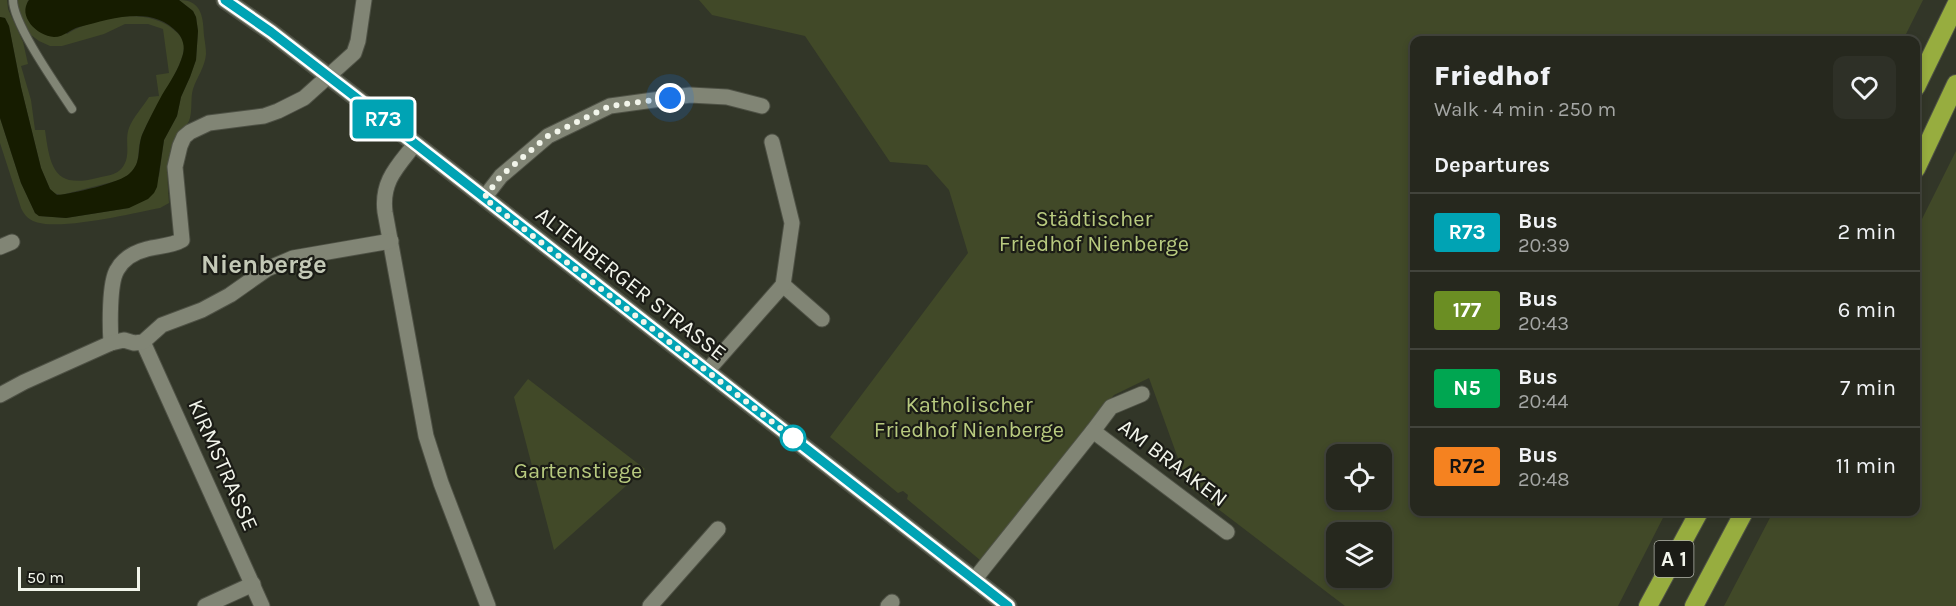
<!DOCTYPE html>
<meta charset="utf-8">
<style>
:root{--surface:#26281e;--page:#2e3027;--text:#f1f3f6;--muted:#a4a6a4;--line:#42443c}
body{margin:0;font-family:Karla,sans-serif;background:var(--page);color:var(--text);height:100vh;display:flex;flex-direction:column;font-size:22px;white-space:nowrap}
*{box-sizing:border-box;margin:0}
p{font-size:20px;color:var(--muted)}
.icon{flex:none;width:33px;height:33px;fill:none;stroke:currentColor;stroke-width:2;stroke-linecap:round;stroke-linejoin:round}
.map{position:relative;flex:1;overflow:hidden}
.details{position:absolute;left:1410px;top:36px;width:510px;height:480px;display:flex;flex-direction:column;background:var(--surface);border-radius:12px;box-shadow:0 3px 9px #0003,0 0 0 2px var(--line)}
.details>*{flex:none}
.badge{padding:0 12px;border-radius:4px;font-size:21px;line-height:39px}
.controls{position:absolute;left:1326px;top:444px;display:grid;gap:12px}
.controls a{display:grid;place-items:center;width:66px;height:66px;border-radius:12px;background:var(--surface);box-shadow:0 3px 9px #0003,0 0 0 2px var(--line);font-size:30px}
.scale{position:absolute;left:18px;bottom:15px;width:122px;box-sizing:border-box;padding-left:6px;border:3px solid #f2f5eb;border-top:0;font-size:16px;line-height:21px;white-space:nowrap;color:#f2f5eb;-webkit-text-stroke:4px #1b1c16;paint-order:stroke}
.you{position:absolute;width:30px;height:30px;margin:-15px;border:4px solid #fff;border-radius:50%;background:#1a73e8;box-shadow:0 0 0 9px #1a73e833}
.map>.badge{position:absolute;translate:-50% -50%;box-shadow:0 0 0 3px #fff}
h2{padding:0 24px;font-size:22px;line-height:54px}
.round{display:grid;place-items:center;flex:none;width:63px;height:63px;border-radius:12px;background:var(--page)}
.summary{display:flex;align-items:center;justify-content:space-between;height:102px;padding:0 24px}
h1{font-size:28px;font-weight:800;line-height:45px}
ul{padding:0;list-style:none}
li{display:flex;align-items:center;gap:18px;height:78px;padding:0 24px;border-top:2px solid var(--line)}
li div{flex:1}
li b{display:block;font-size:22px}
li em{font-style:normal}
li .badge{min-width:66px;font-weight:700;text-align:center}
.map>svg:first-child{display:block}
.green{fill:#414928;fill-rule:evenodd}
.water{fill:#161c00}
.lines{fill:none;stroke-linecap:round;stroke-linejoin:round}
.service-casing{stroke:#4e5145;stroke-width:10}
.minor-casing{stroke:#4e5145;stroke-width:17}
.secondary-casing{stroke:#4e5145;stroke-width:19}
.motorway-casing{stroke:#4e5145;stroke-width:20}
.service{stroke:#818575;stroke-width:8}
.minor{stroke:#818575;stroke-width:15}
.secondary{stroke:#818575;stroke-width:16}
.motorway{stroke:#97ad3f;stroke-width:18}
.line-casing{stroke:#fff;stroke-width:14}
.line{stroke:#00a3b4;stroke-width:9}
.walk{stroke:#f2f5eb;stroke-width:6;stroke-dasharray:0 10.8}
.stop-dot{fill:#fff;stroke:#00a3b4;stroke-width:3}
.labels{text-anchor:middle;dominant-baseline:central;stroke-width:4.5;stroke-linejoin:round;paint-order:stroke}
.shield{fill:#1b1c16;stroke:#b2b4ab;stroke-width:1.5}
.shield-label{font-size:21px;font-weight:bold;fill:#f2f5eb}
.park-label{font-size:22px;fill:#b8ca7f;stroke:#1b1c16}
.street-label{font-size:22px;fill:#f2f5eb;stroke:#1b1c16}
.quarter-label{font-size:26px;font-weight:bold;fill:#c4c9b7;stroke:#1b1c16}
</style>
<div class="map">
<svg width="1956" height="606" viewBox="0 0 1956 606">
<rect width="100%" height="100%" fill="#323628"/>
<g class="green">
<path d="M0,0H7L8,9L23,42L28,64L21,66L31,100L35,130H45C50,167 54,189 97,178C105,176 117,175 122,168C132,156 124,141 129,128C133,117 143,107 149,97L159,96L156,75L169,73L163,29L148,24H125L104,34L62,46H50L39,41L31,35L18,10V0H29L27,2L67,34C94,17 149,6 175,31C180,35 184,40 184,46C185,66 149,114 141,138C135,158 144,168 120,180L61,195L53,193L50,189L41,168L21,87L9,26L5,18L0,17Z"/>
<path d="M179,0C203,0 203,19 204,36C205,42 206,49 206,54C205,67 197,77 193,89C190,99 193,111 189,121C183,132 174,140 170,153C166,169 168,187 169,203L160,208C133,213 57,232 33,221C27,218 24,214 21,208L0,143V118L21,183L35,213L39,216L66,218L129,208L159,176L164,140L177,116L181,97L190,77L196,60L198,31L196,17L193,11Z"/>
<path d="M699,0H1923L1903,40H1414V512H1666L1618,606H1345L1188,486L1149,378L1114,395L980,560L907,499L908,495L903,491L898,493L830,437L968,253L949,190L927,165L890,162L805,36L712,15ZM1336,454H1382V500H1336ZM1336,532H1382V578H1336Z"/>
<polygon points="1956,151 1956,606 1724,606 1773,512 1916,512 1916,231"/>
<polygon points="528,379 645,469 554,550 514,397"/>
</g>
<path class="water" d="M29,0H179L193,11L196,17L198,31L196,60L190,77L181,97L177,116L164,140L157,187L154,193L148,199L129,208L66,218L39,216L35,213L21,183L0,118V17L5,18L9,26L21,87L41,168L50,189L57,195C71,194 121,183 130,173C142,162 137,149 142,135C148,121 155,108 162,95C170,82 179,69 183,54C185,47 183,39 178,33C152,4 111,19 79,27C70,29 65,37 54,37C37,36 17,16 29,0Z"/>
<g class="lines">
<g class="service-casing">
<path id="service" d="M13,0C13,24 57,86 72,109"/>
</g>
<g class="minor-casing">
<g id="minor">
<path d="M415,144C398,166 381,181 385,212L426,436L441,483L488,606"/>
<polyline points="484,198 501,176 548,136 610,106 690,95 727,97 762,106"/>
<polyline points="0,247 12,242"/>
<polyline points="783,285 822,319"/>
<polyline points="143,342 262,606"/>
<path d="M111,343C110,327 109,283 117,270C123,259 135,252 147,249C158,246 172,246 182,240L175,167L180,146L184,137L190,132L209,123L264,116L278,111L304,98L354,53L358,41L364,0"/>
<polyline points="707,371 783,285 792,223 772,142"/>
<polyline points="0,395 24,382 111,343 124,340 134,343 143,342 162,325 202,310 230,295 267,269 293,258 391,241"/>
<polyline points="1093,431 1111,407 1142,394"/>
<polyline points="974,580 1093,431 1227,532"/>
<polyline points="205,606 253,584"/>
<polyline points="650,606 718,529"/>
<polyline points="888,606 892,602"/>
</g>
</g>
<g class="secondary-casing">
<polyline id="secondary" points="225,0 271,32 354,96 1008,606"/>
</g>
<g class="motorway-casing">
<g id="motorway">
<polyline points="1916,87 1956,5"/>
<polyline points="1916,169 1956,84"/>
<polyline points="1648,606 1699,512"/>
<polyline points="1694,606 1744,512"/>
</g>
</g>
<use href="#service" class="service"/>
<use href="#minor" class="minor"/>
<use href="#secondary" class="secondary"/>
<use href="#motorway" class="motorway"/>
</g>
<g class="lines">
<g class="line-casing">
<polyline id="line" points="225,0 271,32 354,96 1008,606"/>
</g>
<use href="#line" class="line"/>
<polyline class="walk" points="670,98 610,106 548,136 501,176 484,198 793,438"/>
</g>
<circle class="stop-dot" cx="793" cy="438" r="12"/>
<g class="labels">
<rect class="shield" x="1654.5" y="541" width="39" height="36" rx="4.5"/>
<g class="shield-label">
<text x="1674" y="559">A 1</text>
</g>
<g class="park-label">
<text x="1094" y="219">Städtischer<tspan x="1094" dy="25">Friedhof Nienberge</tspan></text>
<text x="969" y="405">Katholischer<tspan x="969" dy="25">Friedhof Nienberge</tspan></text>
<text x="578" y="471">Gartenstiege</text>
</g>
<g class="street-label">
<text transform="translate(631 284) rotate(38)">ALTENBERGER STRASSE</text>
<text transform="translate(1173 463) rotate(37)">AM BRAAKEN</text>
<text transform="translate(223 465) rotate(66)">KIRMSTRASSE</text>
</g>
<g class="quarter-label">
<text x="264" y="264">Nienberge</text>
</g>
</g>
</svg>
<div class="controls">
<a><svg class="icon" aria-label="locate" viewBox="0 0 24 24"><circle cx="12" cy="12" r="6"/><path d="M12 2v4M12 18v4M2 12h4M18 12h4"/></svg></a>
<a><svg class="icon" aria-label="layers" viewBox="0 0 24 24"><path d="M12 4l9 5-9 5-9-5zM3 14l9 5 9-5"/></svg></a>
</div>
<div class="scale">50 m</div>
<div class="you" style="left:670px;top:98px"></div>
<b class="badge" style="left:383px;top:119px;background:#00a3b4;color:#fff">R73</b>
<section class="details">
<div class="summary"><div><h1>Friedhof</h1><p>Walk · 4 min · 250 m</p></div><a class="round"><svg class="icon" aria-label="heart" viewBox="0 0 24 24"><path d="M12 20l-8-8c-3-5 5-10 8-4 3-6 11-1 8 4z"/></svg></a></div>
<h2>Departures</h2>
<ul>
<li><span class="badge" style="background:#00a3b4;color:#fff">R73</span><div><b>Bus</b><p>20:39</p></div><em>2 min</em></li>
<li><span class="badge" style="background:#6b8e23;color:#fff">177</span><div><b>Bus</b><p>20:43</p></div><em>6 min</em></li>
<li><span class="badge" style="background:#00a651;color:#fff">N5</span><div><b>Bus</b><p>20:44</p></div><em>7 min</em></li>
<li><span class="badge" style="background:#f58220;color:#111">R72</span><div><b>Bus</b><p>20:48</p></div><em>11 min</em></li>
</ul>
</section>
</div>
